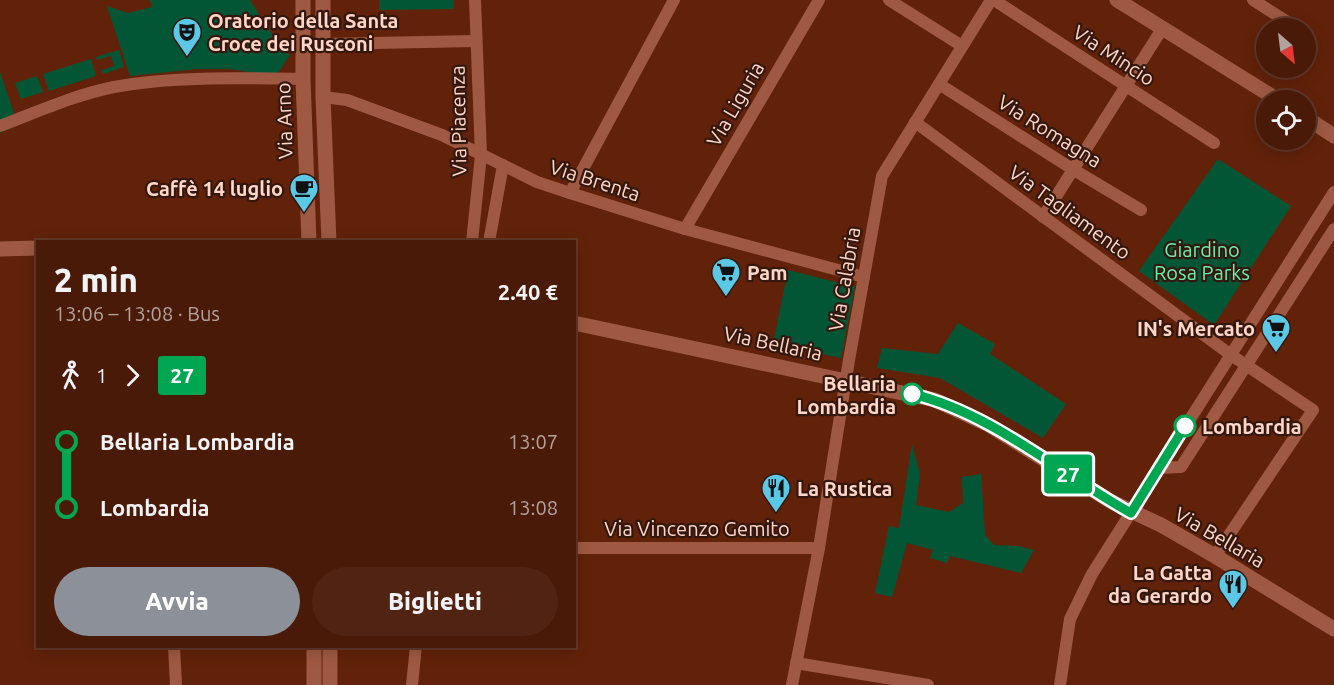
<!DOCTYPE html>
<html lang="it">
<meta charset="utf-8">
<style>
:root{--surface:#4a1a08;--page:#512312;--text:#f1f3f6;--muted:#b2a19c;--line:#613829;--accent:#8c9099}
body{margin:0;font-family:Ubuntu,sans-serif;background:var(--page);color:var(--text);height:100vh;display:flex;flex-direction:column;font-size:22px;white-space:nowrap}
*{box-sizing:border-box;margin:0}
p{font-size:20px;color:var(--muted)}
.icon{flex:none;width:33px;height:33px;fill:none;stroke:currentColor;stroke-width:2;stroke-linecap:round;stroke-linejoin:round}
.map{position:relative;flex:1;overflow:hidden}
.details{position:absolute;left:36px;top:240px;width:540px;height:408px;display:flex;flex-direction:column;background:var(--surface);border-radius:0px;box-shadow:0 3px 15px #0003,0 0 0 2px var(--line)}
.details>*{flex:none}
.badge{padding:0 12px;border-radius:4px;font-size:21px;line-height:39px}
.needle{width:39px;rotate:152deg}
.fabs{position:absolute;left:1256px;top:18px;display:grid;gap:12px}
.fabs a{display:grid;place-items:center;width:60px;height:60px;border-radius:50%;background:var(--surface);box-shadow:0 3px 15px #0003,0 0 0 2px var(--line);font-size:30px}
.map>.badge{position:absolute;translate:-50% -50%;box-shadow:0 0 0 3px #fff}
.legs{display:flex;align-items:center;gap:9px;height:66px;padding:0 18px;font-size:20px}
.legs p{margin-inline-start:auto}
.head{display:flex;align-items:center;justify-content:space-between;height:102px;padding:0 18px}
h1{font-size:33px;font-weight:800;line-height:45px}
.action{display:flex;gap:12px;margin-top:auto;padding:12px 18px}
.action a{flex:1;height:69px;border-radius:36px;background:var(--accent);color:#fff;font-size:24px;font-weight:800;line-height:69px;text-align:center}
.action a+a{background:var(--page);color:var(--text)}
ul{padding:0 18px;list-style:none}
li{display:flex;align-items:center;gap:21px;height:66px;font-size:22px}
li i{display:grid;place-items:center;width:9px;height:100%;margin:0 8px;background:currentColor}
li i::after{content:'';width:15px;height:15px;margin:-8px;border:4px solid;border-radius:50%;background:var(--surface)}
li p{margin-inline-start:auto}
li:first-child i{background:linear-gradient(#0000 50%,currentColor 0)}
li:last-child i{background:linear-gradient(currentColor 50%,#0000 0)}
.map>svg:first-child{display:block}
.green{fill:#035635}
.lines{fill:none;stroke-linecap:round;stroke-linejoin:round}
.minor{stroke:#9f5942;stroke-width:12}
.tertiary{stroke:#9f5942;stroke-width:15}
.line-1-casing{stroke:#fff;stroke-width:14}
.line-1{stroke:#00a651;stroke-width:9}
.stop-1-dot{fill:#fff;stroke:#00a651;stroke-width:3}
.labels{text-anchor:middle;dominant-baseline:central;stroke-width:4.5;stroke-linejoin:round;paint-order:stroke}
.poi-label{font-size:20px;font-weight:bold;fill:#ffd6c8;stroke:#34170e;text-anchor:start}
.street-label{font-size:20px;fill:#ffd6c8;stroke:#34170e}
.park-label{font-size:20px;fill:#68efac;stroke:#34170e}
.stop-label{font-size:20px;font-weight:bold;fill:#ffd6c8;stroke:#34170e;text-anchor:end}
</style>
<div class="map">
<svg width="1334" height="685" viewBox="0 0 1334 685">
<rect width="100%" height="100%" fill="#62220a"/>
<g class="green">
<polygon points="150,0 250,0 281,48 293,38 285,51 290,55 276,76 230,69 197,69 130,76 107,6 128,13 152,7"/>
<polygon points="379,0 454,0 454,9 379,10"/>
<polygon points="119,50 124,67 103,74 102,70 114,66 111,56 97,60 96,57"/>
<polygon points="91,59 96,76 49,91 43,74"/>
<polygon points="0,72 18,125 0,133"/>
<polygon points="37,76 43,92 21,99 15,83"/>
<polygon points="1218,159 1291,206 1214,325 1139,271"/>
<polygon points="788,270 855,287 841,358 773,344"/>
<polygon points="958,323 995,344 990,354 1066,404 1043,438 940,378 877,368 882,348 938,354"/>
<polygon points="912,444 920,474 916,505 949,512 963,503 962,477 981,474 985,535 994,545 1018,546 1034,550 1021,573 950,556 947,563 930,558 933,550 907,543 892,597 875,593 889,526 899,528"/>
</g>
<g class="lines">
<g class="minor">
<polyline points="889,0 962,46"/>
<polyline points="994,0 1214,143"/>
<polyline points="1253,0 1297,28"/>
<polyline points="323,44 476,41"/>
<polyline points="939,84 1074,170 1141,210"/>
<polyline points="323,97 347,100 442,135 537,182 570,193 685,229 864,277"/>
<polyline points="915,122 1231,355 1313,410 1215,556"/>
<path d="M0,126C37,112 74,95 114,87C171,76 245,78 303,79"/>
<polyline points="570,193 674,0"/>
<polyline points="1043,217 1162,29"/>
<polyline points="685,229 819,0"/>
<polyline points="472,242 481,155 475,0"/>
<polyline points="489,242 503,165"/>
<polyline points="1158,468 1181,467 1334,229"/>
<polyline points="574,548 819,548"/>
<polyline points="174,646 176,685"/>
<polyline points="796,663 928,685"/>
<polyline points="412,685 416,646"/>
<polyline points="792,685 819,548 849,360 882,176 991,0"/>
<polyline points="1060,685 1070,619 1092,574 1334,192"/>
</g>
<g class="tertiary">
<polyline points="303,0 303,79 309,242"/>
<polyline points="323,0 323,97 329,242"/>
<polyline points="1117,0 1278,100"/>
<polyline points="1305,117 1334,136"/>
<polyline points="0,249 38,248"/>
<polyline points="574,323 935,400 989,425 1110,501 1161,525 1215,556 1334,629"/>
<polyline points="314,685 314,646"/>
<polyline points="330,685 330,646"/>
</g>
</g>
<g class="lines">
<g class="line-1-casing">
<path id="line-1" d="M912,394C990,412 1061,474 1131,513L1185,426"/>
</g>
<use href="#line-1" class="line-1"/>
</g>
<defs>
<g id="theatre-pin" transform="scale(1.5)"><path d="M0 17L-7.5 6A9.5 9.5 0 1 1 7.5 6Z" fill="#5bc8e6" stroke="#34170e"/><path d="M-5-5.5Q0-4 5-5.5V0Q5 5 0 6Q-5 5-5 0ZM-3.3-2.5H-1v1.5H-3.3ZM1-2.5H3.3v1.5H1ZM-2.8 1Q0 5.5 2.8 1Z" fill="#111"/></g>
<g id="cafe-pin" transform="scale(1.5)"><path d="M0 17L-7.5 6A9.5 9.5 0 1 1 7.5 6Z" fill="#5bc8e6" stroke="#34170e"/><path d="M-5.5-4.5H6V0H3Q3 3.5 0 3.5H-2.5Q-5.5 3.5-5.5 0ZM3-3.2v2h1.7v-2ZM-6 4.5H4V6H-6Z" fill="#111"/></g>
<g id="supermarket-pin" transform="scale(1.5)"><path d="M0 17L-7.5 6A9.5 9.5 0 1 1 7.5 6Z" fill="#5bc8e6" stroke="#34170e"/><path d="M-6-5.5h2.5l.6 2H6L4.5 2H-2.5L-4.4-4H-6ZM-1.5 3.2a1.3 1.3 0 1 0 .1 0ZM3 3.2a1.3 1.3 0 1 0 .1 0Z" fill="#111"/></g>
<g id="restaurant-pin" transform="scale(1.5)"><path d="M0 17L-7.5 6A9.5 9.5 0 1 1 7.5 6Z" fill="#5bc8e6" stroke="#34170e"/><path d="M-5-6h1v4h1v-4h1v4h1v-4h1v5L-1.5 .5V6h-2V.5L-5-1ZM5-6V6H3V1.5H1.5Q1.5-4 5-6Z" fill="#111"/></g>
</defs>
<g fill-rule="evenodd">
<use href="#theatre-pin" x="187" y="32"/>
<use href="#cafe-pin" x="304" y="188"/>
<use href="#supermarket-pin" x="726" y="272"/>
<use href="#supermarket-pin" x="1276" y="328"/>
<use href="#restaurant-pin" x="776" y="488"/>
<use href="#restaurant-pin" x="1233" y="584"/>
</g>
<g class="stop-1-dot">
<circle cx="912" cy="394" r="10"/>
<circle cx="1185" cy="426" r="10"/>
</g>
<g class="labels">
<g class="poi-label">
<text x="208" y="20">Oratorio della Santa<tspan x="208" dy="23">Croce dei Rusconi</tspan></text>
<text x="283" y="188" text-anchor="end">Caffè 14 luglio</text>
<text x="747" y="272">Pam</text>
<text x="1255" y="328" text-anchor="end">IN's Mercato</text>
<text x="797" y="488">La Rustica</text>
<text x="1212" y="572" text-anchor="end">La Gatta<tspan x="1212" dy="23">da Gerardo</tspan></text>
</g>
<g class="street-label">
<text transform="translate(1114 55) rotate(33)">Via Mincio</text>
<text transform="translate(735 104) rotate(-60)">Via Liguria</text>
<text transform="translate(284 121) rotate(-92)">Via Arno</text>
<text transform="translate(458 121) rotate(-91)">Via Piacenza</text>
<text transform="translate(1050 131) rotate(32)">Via Romagna</text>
<text transform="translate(595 180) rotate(18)">Via Brenta</text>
<text transform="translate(1070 212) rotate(36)">Via Tagliamento</text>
<text transform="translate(844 279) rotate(-80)">Via Calabria</text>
<text transform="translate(773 343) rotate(12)">Via Bellaria</text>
<text x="697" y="528">Via Vincenzo Gemito</text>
<text transform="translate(1220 537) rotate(30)">Via Bellaria</text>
</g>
<g class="park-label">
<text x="1202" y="249">Giardino<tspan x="1202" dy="23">Rosa Parks</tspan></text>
</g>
<g class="stop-label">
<text x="896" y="383">Bellaria<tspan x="896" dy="23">Lombardia</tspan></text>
<text x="1202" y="426" text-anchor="start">Lombardia</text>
</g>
</g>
</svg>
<div class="fabs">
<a><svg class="needle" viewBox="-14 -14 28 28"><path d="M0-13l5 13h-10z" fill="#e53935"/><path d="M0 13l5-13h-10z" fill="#b2a19c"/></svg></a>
<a><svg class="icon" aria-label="locate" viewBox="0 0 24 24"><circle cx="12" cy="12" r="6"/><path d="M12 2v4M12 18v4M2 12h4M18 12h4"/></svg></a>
</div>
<b class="badge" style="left:1068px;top:474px;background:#00a651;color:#fff">27</b>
<section class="details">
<div class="head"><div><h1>2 min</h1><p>13:06 – 13:08 · Bus</p></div><b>2.40 €</b></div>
<div class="legs"><svg class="icon" aria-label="walk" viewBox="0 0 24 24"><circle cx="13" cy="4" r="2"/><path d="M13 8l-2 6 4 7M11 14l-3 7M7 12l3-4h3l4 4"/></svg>1<svg class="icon" aria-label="forward" viewBox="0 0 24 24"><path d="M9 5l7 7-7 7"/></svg><b class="badge" style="background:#00a651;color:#fff">27</b></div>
<ul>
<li><i style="color:#00a651"></i><b>Bellaria Lombardia</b><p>13:07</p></li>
<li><i style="color:#00a651"></i><b>Lombardia</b><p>13:08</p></li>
</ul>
<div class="action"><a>Avvia</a><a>Biglietti</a></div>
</section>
</div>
